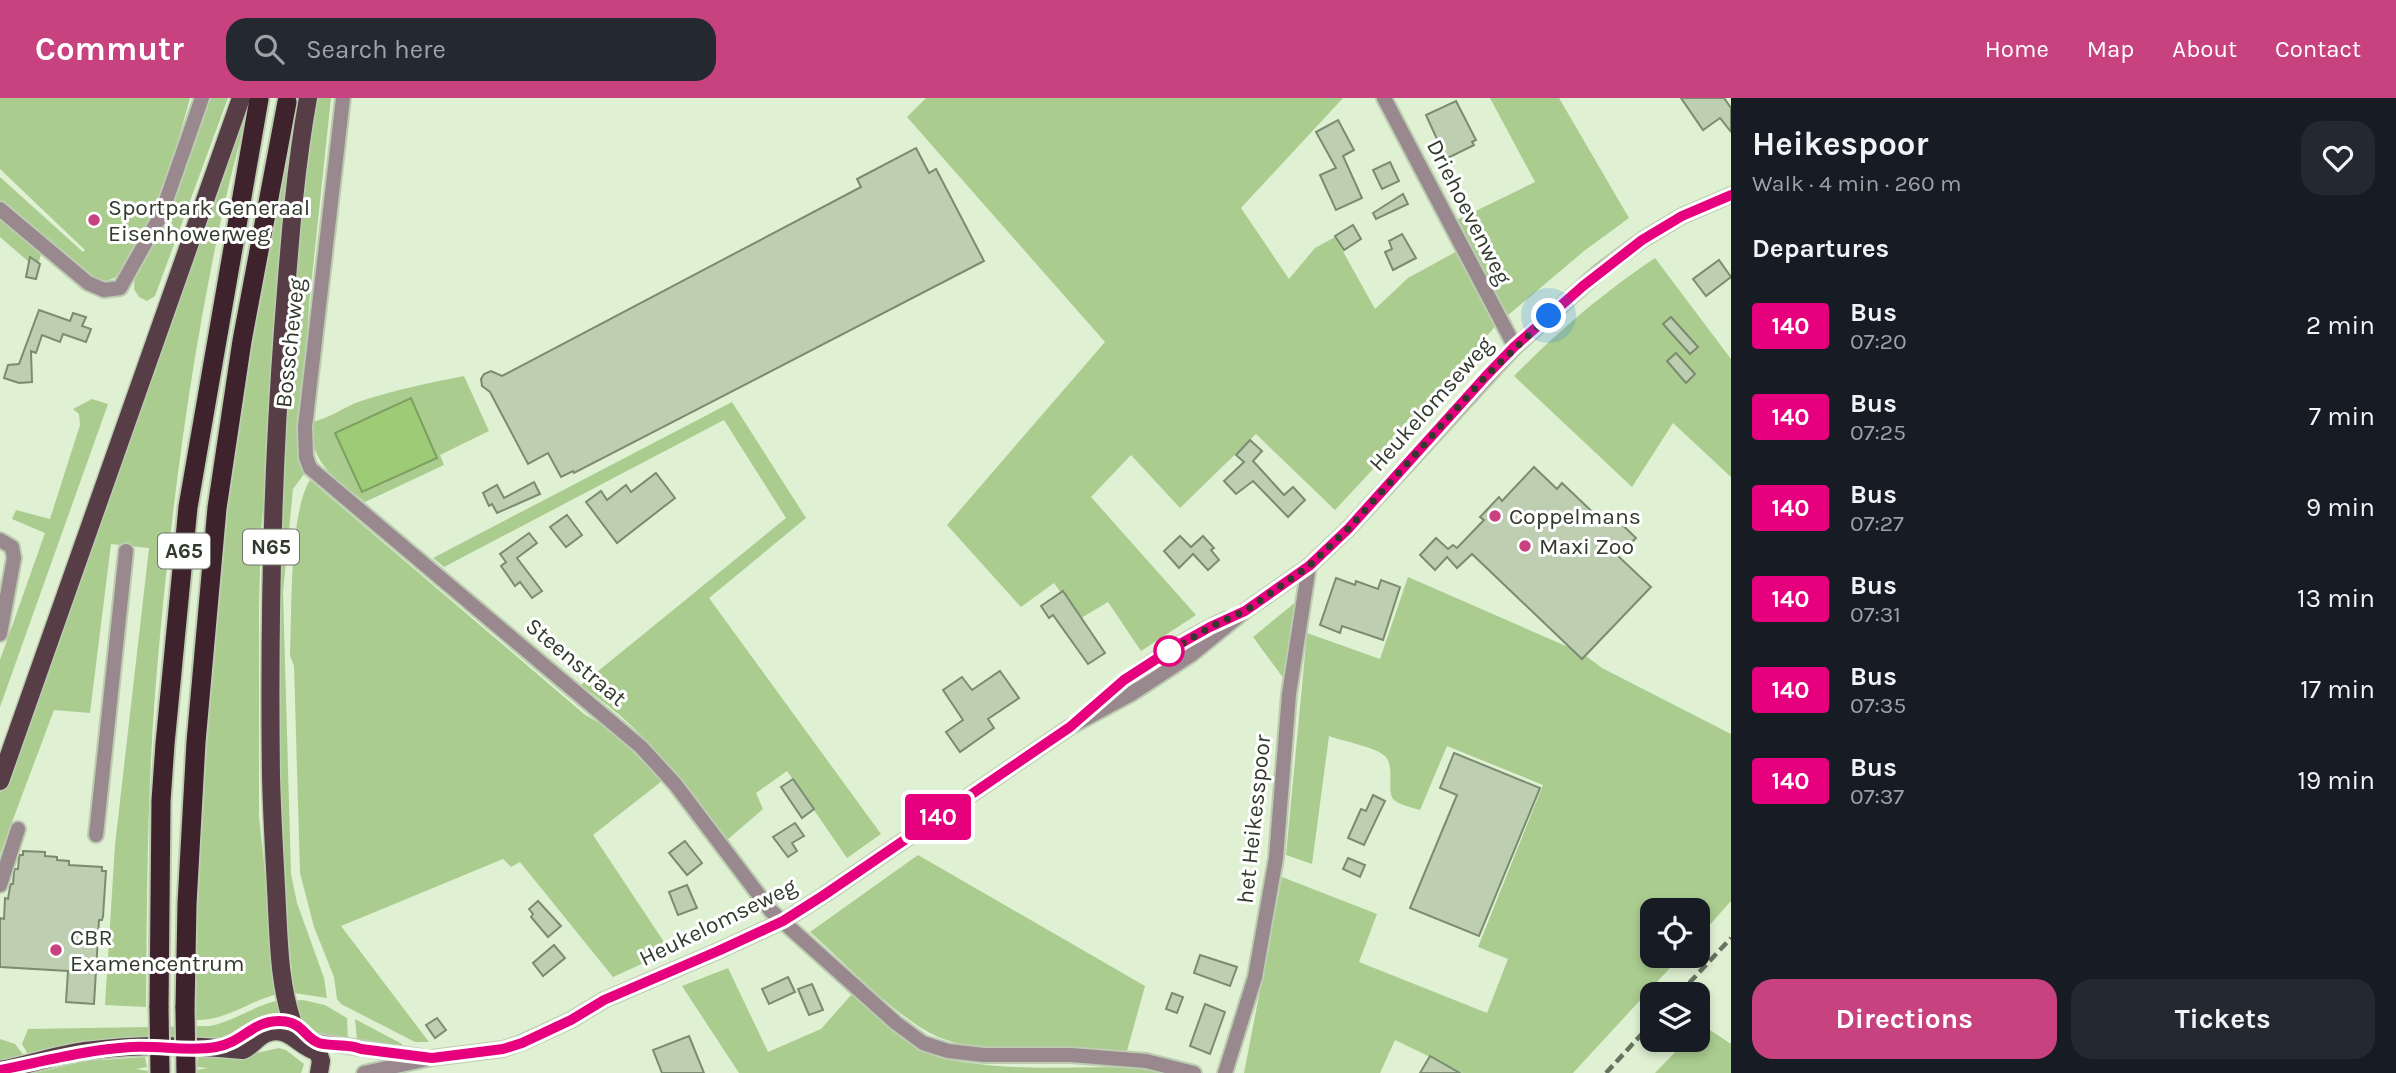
<!DOCTYPE html>
<meta charset="utf-8">
<style>
:root{--surface:#171b24;--page:#242831;--text:#f1f3f6;--muted:#9ea1a6;--accent:#c94280}
body{margin:0;font-family:Karla,sans-serif;background:var(--page);color:var(--text);height:100vh;display:flex;flex-direction:column;font-size:26px;white-space:nowrap}
*{box-sizing:border-box;margin:0}
p{font-size:23px;color:var(--muted)}
.icon{flex:none;width:38px;height:38px;fill:none;stroke:currentColor;stroke-width:2;stroke-linecap:round;stroke-linejoin:round}
.map{position:relative;flex:1;overflow:hidden}
.side{display:flex;flex-direction:column;background:var(--surface);width:665px}
.side>*{flex:none}
.badge{padding:0 14px;border-radius:5px;font-size:24px;line-height:46px}
.buttons{position:absolute;left:1640px;top:800px;display:grid;gap:14px}
.buttons a{display:grid;place-items:center;width:70px;height:70px;border-radius:14px;background:var(--surface);box-shadow:0 4px 10px #0003;font-size:35px}
.you{position:absolute;width:35px;height:35px;margin:-18px;border:5px solid #fff;border-radius:50%;background:#1a73e8;box-shadow:0 0 0 10px #1a73e833}
.map>.badge{position:absolute;translate:-50% -50%;box-shadow:0 0 0 4px #fff}
h2{padding:0 21px;font-size:26px;line-height:63px}
.round{display:grid;place-items:center;flex:none;width:74px;height:74px;border-radius:21px;background:var(--page)}
.overview{display:flex;align-items:center;justify-content:space-between;height:119px;padding:0 21px}
h1{font-size:33px;font-weight:700;line-height:52px}
.cta{display:flex;gap:14px;margin-top:auto;padding:14px 21px}
.cta a{flex:1;height:80px;border-radius:21px;background:var(--accent);color:#fff;font-size:28px;font-weight:700;line-height:80px;text-align:center}
.cta a+a{background:var(--page);color:var(--text)}
ul{padding:0;list-style:none}
li{display:flex;align-items:center;gap:21px;height:91px;padding:0 21px}
li div{flex:1}
li b{display:block;font-size:26px}
li em{font-style:normal}
li .badge{min-width:77px;font-weight:700;text-align:center}
header{display:flex;align-items:center;gap:42px;box-sizing:border-box;height:98px;padding:0 35px;background:var(--accent);color:#fff}
header strong{font-size:33px}
nav{display:flex;gap:38px;margin-inline-start:auto;font-size:24px}
.search{width:490px;height:63px;background:var(--page);display:flex;align-items:center;gap:18px;box-sizing:border-box;padding:0 24px;border-radius:21px;color:var(--muted);font-size:26px}
main{display:flex;flex:1;min-height:0}
.map>svg:first-child{display:block}
.green{fill:#aacc8f}
.water{fill:#9dcb76;stroke:#7d9f60;stroke-width:2}
.building{fill:#becfb1;stroke:#7b8b6f;stroke-width:2}
.lines{fill:none;stroke-linecap:round;stroke-linejoin:round}
.minor-casing{stroke:#bcccb1;stroke-width:18}
.major-casing{stroke:#bcccb1;stroke-width:21}
.highway-casing{stroke:#bcccb1;stroke-width:23}
.minor{stroke:#99898f;stroke-width:14}
.major{stroke:#563d46;stroke-width:18}
.highway{stroke:#3e232d;stroke-width:19}
.rail{stroke:#677260;stroke-width:4.5;stroke-dasharray:10 5;stroke-linecap:butt}
.highway-bridge-casing{stroke:#bcccb1;stroke-width:23;stroke-linecap:butt}
.highway-bridge{stroke:#3e232d;stroke-width:19}
.line-casing{stroke:#fff;stroke-width:16}
.line{stroke:#e6007e;stroke-width:10}
.walk{stroke:#32392d;stroke-width:7;stroke-dasharray:0 12.6}
.poi-dot{fill:#c94280;stroke:#fff;stroke-width:2.5}
.stop-dot{fill:#fff;stroke:#e6007e;stroke-width:3.5}
.labels{text-anchor:middle;dominant-baseline:central;stroke-width:6;stroke-linejoin:round;paint-order:stroke}
.shield{fill:#fff;stroke:#70746c;stroke-width:2}
.shield-label{font-size:21px;font-weight:bold;fill:#32392d}
.poi-label{font-size:23px;fill:#32392d;stroke:#fff;text-anchor:start}
.street-label{font-size:23px;fill:#32392d;stroke:#fff}
</style>
<header>
<strong>Commutr</strong>
<div class="search"><svg class="icon" aria-label="search" viewBox="0 0 24 24"><circle cx="10" cy="10" r="6"/><path d="M15 15l6 6"/></svg>Search here</div>
<nav><a>Home</a><a>Map</a><a>About</a><a>Contact</a></nav>
</header>
<main>
<div class="map">
<svg width="1731" height="975" viewBox="0 0 1731 975">
<rect width="100%" height="100%" fill="#dff1d2"/>
<g class="green">
<path d="M0,0H190C175,56 151,132 116,179L107,183L96,181L0,104V79L83,154L85,152L0,71Z"/>
<polygon points="210,0 228,0 155,198 147,203 139,199 134,191 135,176 173,101"/>
<path d="M249,0H251C242,36 232,72 224,108C189,267 168,434 155,596C147,700 147,805 146,909L105,907L115,747L149,450L111,446L90,615L54,612L0,756V695Z"/>
<polygon points="311,0 331,0 309,207 302,326 307,372 293,391 283,494 291,776 297,805 324,880 327,900 294,895 283,783 276,557 286,328 286,279"/>
<polygon points="926,0 1343,0 1241,110 1289,181 1315,150 1335,139 1375,211 1408,180 1461,151 1498,225 1374,370 1335,412 1256,336 1180,410 1131,357 1091,399 1196,517 1141,553 1108,504 1081,520 1064,493 1061,495 1054,485 1021,509 947,427 1105,244 907,19"/>
<polygon points="1490,0 1559,0 1629,120 1584,153 1507,218 1457,122 1535,84"/>
<path d="M291,48L280,182L271,330L261,432L259,508V718L278,896C248,903 229,922 196,922C196,720 210,518 240,319C248,265 254,210 265,157C273,120 283,84 291,48Z"/>
<polygon points="0,122 41,156 37,171 0,139"/>
<path d="M1655,160L1731,261V379L1673,325L1632,389L1514,278C1558,233 1603,195 1655,160Z"/>
<path d="M464,278L489,333L440,357L444,367L365,404C335,380 311,367 310,324C331,321 342,309 361,303C395,292 429,285 464,278Z"/>
<polygon points="92,301 108,306 0,609 0,562 45,435 12,421 16,412 50,421 80,327 79,316 73,311"/>
<path d="M732,304L806,420L709,500L881,736L847,760L787,673L756,695L763,711L727,742C695,699 664,657 624,621C611,609 595,598 581,587L786,420L724,322L444,469L433,460Z"/>
<path d="M310,382L584,616L611,632L662,683L593,737L670,853L613,879L520,764L511,769L503,761L341,828L429,944H415L341,906L337,901L334,879L314,829L300,775L294,568L290,558C292,516 289,415 310,382Z"/>
<path d="M1408,479L1582,555L1602,570L1731,636V803L1698,840V812H1652V858H1681L1573,975H1463L1395,942L1380,975H1244L1282,779L1377,816L1359,864L1487,915L1508,861L1478,849L1543,687L1447,648L1420,712C1413,710 1400,707 1394,702C1386,695 1395,670 1386,659C1377,649 1342,643 1329,638L1312,766L1286,757L1307,535L1380,561Z"/>
<polygon points="1297,503 1284,581 1253,539"/>
<path d="M918,757L1145,888L1127,953C1102,951 1077,949 1052,948C1011,947 967,955 930,935C890,913 845,865 810,834Z"/>
<path d="M728,870L768,954L821,931L852,896C875,916 898,942 927,955C943,962 962,964 979,966C1046,975 1115,963 1181,975H739L682,888Z"/>
<path d="M280,902L281,917C256,920 243,936 220,941L29,958L22,946L28,931L210,928C235,923 255,907 280,902Z"/>
<path d="M303,902L325,907L347,920L348,942C340,941 327,942 320,939C306,933 297,915 291,903Z"/>
<polygon points="355,921 402,946 402,949 357,942"/>
<polygon points="1701,926 1731,946 1731,975 1655,975 1687,942 1698,942 1698,930"/>
<polygon points="0,941 15,946 25,959 0,966"/>
<polygon points="279,950 286,952 304,966 301,975 197,975 197,972 208,970 197,969 198,959 243,958"/>
<polygon points="145,959 147,969 136,971 148,973 148,975 34,975 86,963"/>
</g>
<polygon class="water" points="411,300 437,360 362,394 335,335"/>
<g class="building">
<polygon points="1681,0 1724,0 1731,10 1731,34 1720,20 1703,32"/>
<polygon points="1456,3 1476,42 1472,44 1474,47 1446,61 1426,17"/>
<polygon points="1338,22 1354,52 1343,58 1362,100 1336,112 1320,77 1336,70 1316,34"/>
<polygon points="916,50 929,75 936,71 984,163 574,375 573,373 561,379 548,355 528,366 490,294 482,288 481,281 484,276 491,273 502,278 861,89 857,81"/>
<polygon points="1390,64 1399,83 1382,91 1373,72"/>
<polygon points="1403,96 1408,106 1376,121 1373,115"/>
<polygon points="1353,127 1361,141 1344,152 1335,138"/>
<polygon points="1402,136 1416,160 1393,172 1385,154 1392,151 1389,143"/>
<polygon points="30,159 40,166 36,181 26,179"/>
<polygon points="1719,162 1731,179 1706,198 1693,181"/>
<polygon points="39,212 70,223 73,215 86,219 82,228 91,231 86,244 63,236 60,244 42,237 36,255 31,253 32,284 19,285 4,280 8,267 19,266"/>
<polygon points="1671,219 1698,249 1690,256 1663,226"/>
<polygon points="1676,255 1695,276 1686,285 1667,263"/>
<polygon points="1250,342 1262,353 1253,363 1284,397 1293,389 1305,402 1288,419 1253,383 1236,396 1224,383 1244,364 1236,357"/>
<polygon points="1534,369 1557,391 1562,385 1603,424 1611,416 1636,440 1618,458 1651,489 1582,561 1472,456 1457,470 1447,459 1435,472 1420,457 1436,440 1448,451 1453,447 1457,450 1484,422 1480,419 1499,399 1502,403"/>
<polygon points="656,375 675,400 617,445 586,404 601,393 607,402 626,387 631,394"/>
<polygon points="534,384 540,396 497,415 492,406 489,408 483,395 497,387 504,400"/>
<polygon points="567,417 582,437 566,449 550,429"/>
<polygon points="529,435 537,445 517,460 542,493 532,500 520,484 515,488 501,468 506,464 500,456"/>
<polygon points="1180,438 1191,449 1203,438 1214,450 1211,452 1219,462 1208,472 1193,456 1179,470 1164,453"/>
<polygon points="1336,480 1355,487 1356,483 1378,491 1381,482 1400,489 1383,542 1342,528 1340,535 1320,527"/>
<polygon points="1063,493 1105,555 1088,566 1053,517 1049,520 1041,508"/>
<polygon points="1000,573 1019,600 988,621 994,630 960,654 946,634 963,622 943,592 962,579 972,592"/>
<polygon points="1454,655 1540,690 1479,838 1410,810 1457,697 1440,690"/>
<polygon points="793,681 814,711 802,720 781,689"/>
<polygon points="1373,697 1385,703 1364,747 1348,740 1361,711 1366,713"/>
<polygon points="795,725 804,738 792,745 797,753 788,759 773,739"/>
<polygon points="685,743 702,765 687,777 669,755"/>
<polygon points="23,753 45,754 45,758 57,759 57,762 69,763 69,767 102,769 102,773 106,773 103,818 102,822 99,822 94,906 66,904 68,873 0,869 0,820 4,821 5,800 8,801 10,789 11,786 13,786 14,774 15,771 18,771 19,760 20,757 23,757"/>
<polygon points="1348,760 1365,767 1360,779 1343,771"/>
<polygon points="687,787 697,810 678,817 669,794"/>
<polygon points="538,803 561,828 548,839 531,819 533,816 529,811"/>
<polygon points="554,847 565,860 543,878 533,865"/>
<polygon points="1200,857 1237,869 1230,888 1194,875"/>
<polygon points="788,879 795,894 769,906 762,891"/>
<polygon points="812,886 823,912 809,917 798,891"/>
<polygon points="1172,895 1183,899 1177,915 1166,911"/>
<polygon points="1205,906 1225,914 1210,956 1190,948"/>
<polygon points="437,920 446,932 435,940 426,927"/>
<polygon points="689,938 704,975 662,975 653,952"/>
<polygon points="1430,958 1460,975 1420,975"/>
</g>
<g class="lines">
<g class="minor-casing">
<g id="minor">
<polyline points="343,0 305,329 306,359 310,370 641,649 675,686 771,813 896,925 923,945 948,953 984,957 1071,957 1146,963 1194,975"/>
<polyline points="1384,0 1515,249"/>
<polyline points="0,111 88,185 104,192 120,190 161,117 202,0"/>
<polyline points="0,442 12,449 14,460 0,536"/>
<path d="M1093,610C1134,575 1178,543 1227,521"/>
<polyline points="96,737 126,453"/>
<polyline points="0,787 18,731"/>
<polyline points="315,943 420,959"/>
<polyline points="364,975 432,960 503,951 521,945 571,922 604,902 718,853 783,823 824,797 1070,629 1133,595 1191,557 1245,513 1309,468 1349,430 1515,249 1600,173 1642,142 1682,118 1731,97"/>
<polyline points="1225,975 1255,879 1276,760 1289,596 1309,468"/>
</g>
</g>
<g class="major-casing">
<g id="major">
<polyline points="0,683 241,0"/>
<path d="M293,926C280,889 279,849 277,810C275,766 272,722 271,678C269,529 272,381 283,232C289,155 294,77 308,0"/>
<polyline points="315,945 321,963 319,975"/>
<path d="M0,972C29,967 56,957 85,953C136,946 192,947 243,952C252,948 257,939 267,935C290,927 299,950 319,954"/>
</g>
</g>
<g class="highway-casing">
<g id="highway">
<polyline points="159,910 161,703 165,646 188,409 259,1"/>
<polyline points="185,910 187,806 196,644 217,410 242,243 287,4"/>
</g>
</g>
<use href="#minor" class="minor"/>
<use href="#major" class="major"/>
<use href="#highway" class="highway"/>
<g class="rail">
<polyline points="1679,896 1731,840"/>
<polyline points="1606,975 1652,925"/>
</g>
<g class="highway-bridge-casing">
<g id="highway-bridge">
<polyline points="159,910 160,975"/>
<polyline points="185,910 186,975"/>
</g>
</g>
<use href="#highway-bridge" class="highway-bridge"/>
</g>
<g class="lines">
<g class="line-casing">
<path id="line" d="M0,972C45,963 85,952 131,949C159,947 188,954 216,949C242,945 252,923 279,923C303,923 304,940 319,945C333,949 347,945 361,951L432,960L503,951L522,945L571,922L604,902L718,853L783,823L824,797L1070,629L1124,582L1178,547L1210,529L1245,513L1309,468L1349,430L1486,278L1514,249L1583,188L1642,142L1682,118L1731,97"/>
</g>
<use href="#line" class="line"/>
<polyline class="walk" points="1169,553 1160,559 1210,529 1245,513 1309,468 1349,430 1486,278 1549,218"/>
</g>
<g class="poi-dot">
<circle cx="94" cy="122" r="7"/>
<circle cx="1495" cy="418" r="7"/>
<circle cx="1525" cy="448" r="7"/>
<circle cx="56" cy="852" r="7"/>
</g>
<circle class="stop-dot" cx="1169" cy="553" r="14"/>
<g class="labels">
<g class="shield">
<rect x="243" y="431.5" width="56" height="35" rx="5"/>
<rect x="158" y="435.5" width="52" height="35" rx="5"/>
</g>
<g class="shield-label">
<text x="271" y="449">N65</text>
<text x="184" y="453">A65</text>
</g>
<g class="poi-label">
<text x="108" y="109">Sportpark Generaal<tspan x="108" dy="26">Eisenhowerweg</tspan></text>
<text x="1509" y="418">Coppelmans</text>
<text x="1539" y="448">Maxi Zoo</text>
<text x="70" y="839">CBR<tspan x="70" dy="26">Examencentrum</tspan></text>
</g>
<g class="street-label">
<text transform="translate(1469 114) rotate(63)">Driehoevenweg</text>
<text transform="translate(290 245) rotate(-84)">Bosscheweg</text>
<text transform="translate(1431 306) rotate(-48)">Heukelomseweg</text>
<text transform="translate(576 564) rotate(40)">Steenstraat</text>
<text transform="translate(1254 721) rotate(-84)">het Heikesspoor</text>
<text transform="translate(718 824) rotate(-26)">Heukelomseweg</text>
</g>
</g>
</svg>
<div class="buttons">
<a><svg class="icon" aria-label="locate" viewBox="0 0 24 24"><circle cx="12" cy="12" r="6"/><path d="M12 2v4M12 18v4M2 12h4M18 12h4"/></svg></a>
<a><svg class="icon" aria-label="layers" viewBox="0 0 24 24"><path d="M12 4l9 5-9 5-9-5zM3 14l9 5 9-5"/></svg></a>
</div>
<div class="you" style="left:1549px;top:218px"></div>
<b class="badge" style="left:938px;top:719px;background:#e6007e;color:#fff">140</b>
</div>
<section class="side">
<div class="overview"><div><h1>Heikespoor</h1><p>Walk · 4 min · 260 m</p></div><a class="round"><svg class="icon" aria-label="heart" viewBox="0 0 24 24"><path d="M12 20l-8-8c-3-5 5-10 8-4 3-6 11-1 8 4z"/></svg></a></div>
<h2>Departures</h2>
<ul>
<li><span class="badge" style="background:#e6007e;color:#fff">140</span><div><b>Bus</b><p>07:20</p></div><em>2 min</em></li>
<li><span class="badge" style="background:#e6007e;color:#fff">140</span><div><b>Bus</b><p>07:25</p></div><em>7 min</em></li>
<li><span class="badge" style="background:#e6007e;color:#fff">140</span><div><b>Bus</b><p>07:27</p></div><em>9 min</em></li>
<li><span class="badge" style="background:#e6007e;color:#fff">140</span><div><b>Bus</b><p>07:31</p></div><em>13 min</em></li>
<li><span class="badge" style="background:#e6007e;color:#fff">140</span><div><b>Bus</b><p>07:35</p></div><em>17 min</em></li>
<li><span class="badge" style="background:#e6007e;color:#fff">140</span><div><b>Bus</b><p>07:37</p></div><em>19 min</em></li>
</ul>
<div class="cta"><a>Directions</a><a>Tickets</a></div>
</section>
</main>
